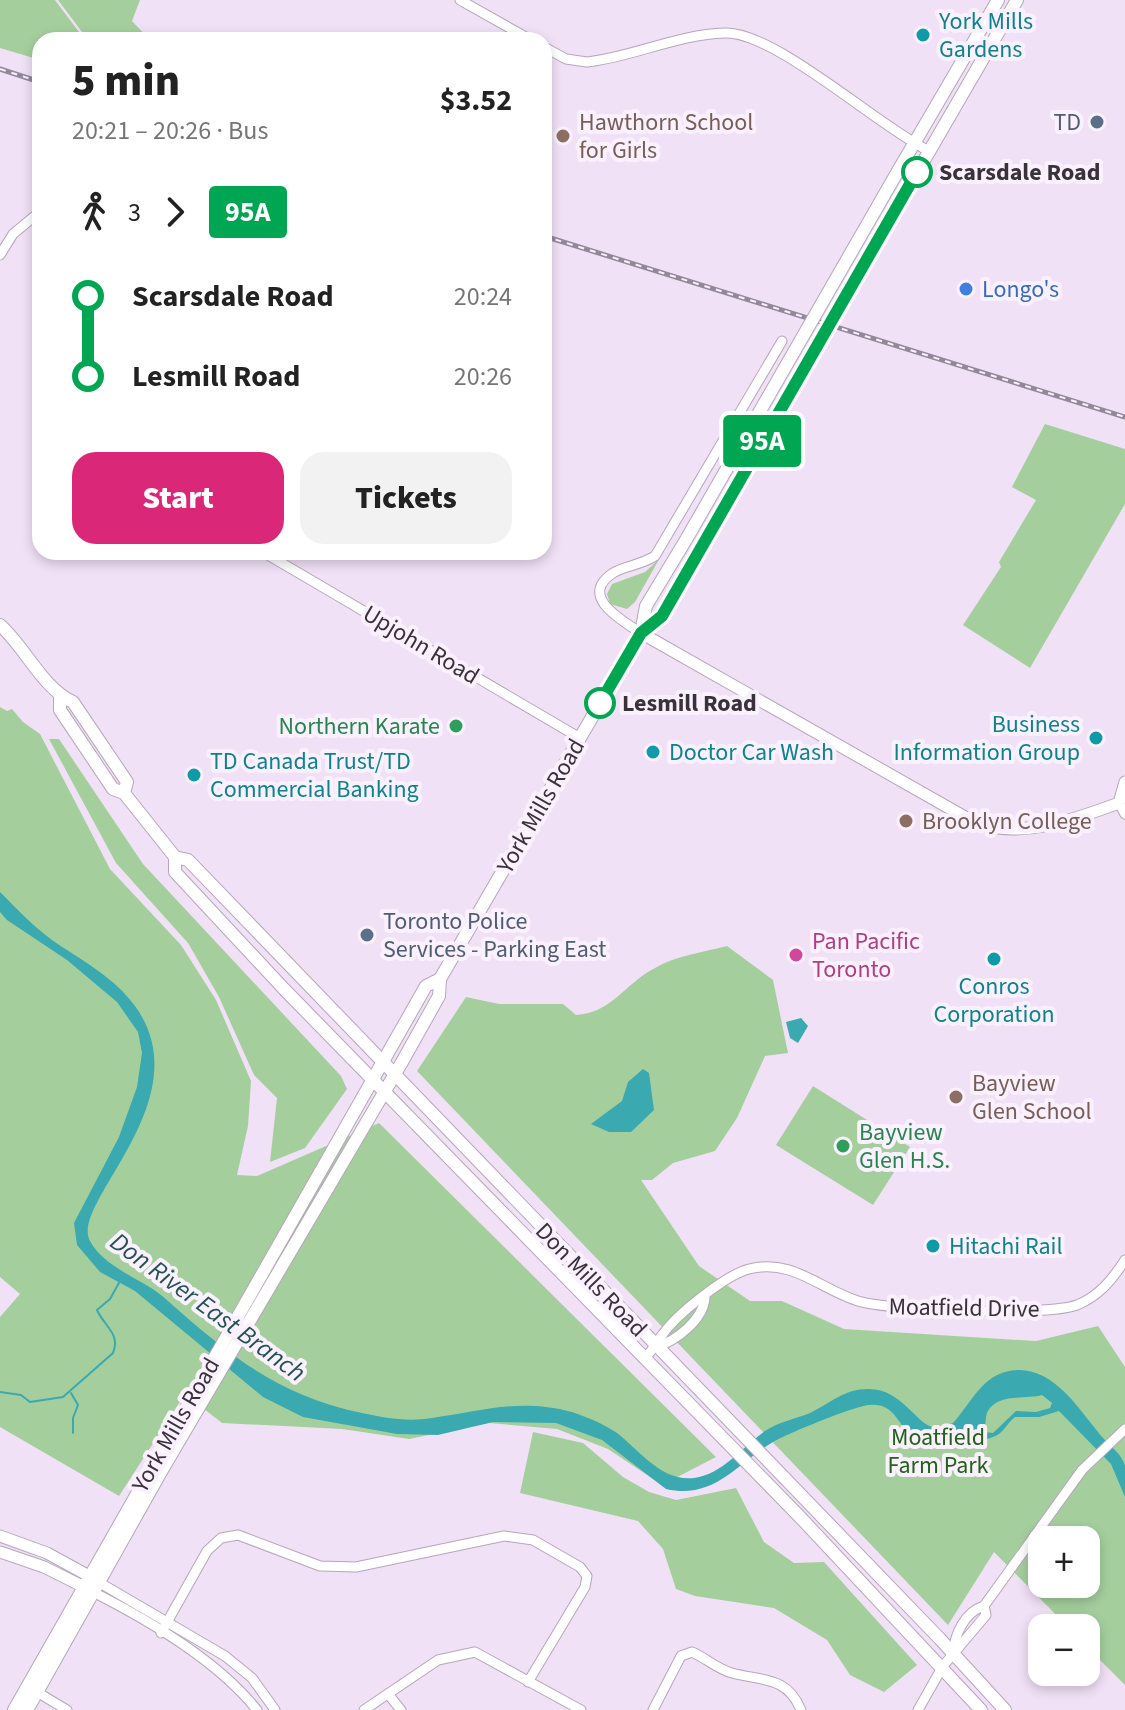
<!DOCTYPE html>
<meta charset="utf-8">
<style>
:root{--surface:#fff;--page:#f2f2f2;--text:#222;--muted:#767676;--accent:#db2777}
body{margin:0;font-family:"Source Sans 3",sans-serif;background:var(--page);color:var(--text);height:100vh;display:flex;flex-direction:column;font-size:30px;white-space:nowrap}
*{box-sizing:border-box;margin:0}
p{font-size:26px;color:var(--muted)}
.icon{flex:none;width:44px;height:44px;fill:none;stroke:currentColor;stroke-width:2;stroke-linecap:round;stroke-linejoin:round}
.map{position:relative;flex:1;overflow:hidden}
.drawer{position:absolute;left:32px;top:32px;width:520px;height:528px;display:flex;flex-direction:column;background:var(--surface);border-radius:24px;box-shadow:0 4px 12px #0003}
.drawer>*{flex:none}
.badge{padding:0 16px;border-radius:6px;font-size:28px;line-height:52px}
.tools{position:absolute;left:1028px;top:1526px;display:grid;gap:16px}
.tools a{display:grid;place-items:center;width:72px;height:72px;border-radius:16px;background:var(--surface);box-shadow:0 4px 12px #0003;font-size:40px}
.map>.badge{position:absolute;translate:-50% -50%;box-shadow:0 0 0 4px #fff}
.legs{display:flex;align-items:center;gap:12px;height:88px;padding:0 40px;font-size:26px}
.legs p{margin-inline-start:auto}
.head{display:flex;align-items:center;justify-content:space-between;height:136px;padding:0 40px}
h1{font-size:44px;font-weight:800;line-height:60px}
.cta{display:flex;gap:16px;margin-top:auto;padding:16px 40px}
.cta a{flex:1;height:92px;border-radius:24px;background:var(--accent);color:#fff;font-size:32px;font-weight:800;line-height:92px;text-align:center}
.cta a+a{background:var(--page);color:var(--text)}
ul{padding:0 40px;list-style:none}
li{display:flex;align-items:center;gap:28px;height:80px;font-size:30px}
li i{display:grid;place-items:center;width:12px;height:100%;margin:0 10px;background:currentColor}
li i::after{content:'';width:20px;height:20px;margin:-10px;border:6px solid;border-radius:50%;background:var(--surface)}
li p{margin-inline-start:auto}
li:first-child i{background:linear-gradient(#0000 50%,currentColor 0)}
li:last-child i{background:linear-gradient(currentColor 50%,#0000 0)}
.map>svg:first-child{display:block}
.green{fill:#a4cf9d;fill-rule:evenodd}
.water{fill:#3aa9b0;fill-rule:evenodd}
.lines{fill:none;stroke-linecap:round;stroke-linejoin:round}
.stream{stroke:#3aa9b0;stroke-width:2}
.minor-casing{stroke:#b6a6bb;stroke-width:11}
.tertiary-casing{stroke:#b6a6bb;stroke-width:13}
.secondary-casing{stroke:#b6a6bb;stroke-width:14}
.minor{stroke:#fff;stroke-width:9}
.tertiary{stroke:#fff;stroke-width:11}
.secondary{stroke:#fff;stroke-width:12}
.rail-casing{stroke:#938897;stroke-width:5}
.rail{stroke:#fbf1fe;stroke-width:2;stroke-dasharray:6;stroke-linecap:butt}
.secondary-bridge-casing{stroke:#b6a6bb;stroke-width:14;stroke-linecap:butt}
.secondary-bridge{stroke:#fff;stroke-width:12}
.line-1-casing{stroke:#fff;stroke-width:18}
.line-1{stroke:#00a651;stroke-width:12}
.culture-dot{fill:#0f9aa8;stroke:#fbf1fe;stroke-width:3}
.service-dot{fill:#5c6f8a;stroke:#fbf1fe;stroke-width:3}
.education-dot{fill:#8d6e63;stroke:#fbf1fe;stroke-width:3}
.stop-1-dot{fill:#fff;stroke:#00a651;stroke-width:4}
.shop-dot{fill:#3f7fe0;stroke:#fbf1fe;stroke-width:3}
.leisure-dot{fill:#2e9e5b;stroke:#fbf1fe;stroke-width:3}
.hotel-dot{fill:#d1479c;stroke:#fbf1fe;stroke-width:3}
.labels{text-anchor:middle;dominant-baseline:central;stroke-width:8;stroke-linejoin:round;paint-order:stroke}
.culture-label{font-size:24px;fill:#0d838f;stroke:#fbf1fe;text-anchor:start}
.education-label{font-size:24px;fill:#785e54;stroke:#fbf1fe;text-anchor:start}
.service-label{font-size:24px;fill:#4e5e75;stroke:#fbf1fe;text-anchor:end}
.stop-label{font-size:24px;font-weight:bold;fill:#38323b;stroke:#fbf1fe;text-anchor:start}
.shop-label{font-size:24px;fill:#366cbe;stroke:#fbf1fe;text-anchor:start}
.street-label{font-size:24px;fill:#38323b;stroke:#fbf1fe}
.leisure-label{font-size:24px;fill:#27864d;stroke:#fbf1fe;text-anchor:end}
.hotel-label{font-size:24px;fill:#b23c85;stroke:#fbf1fe;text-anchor:start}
.park-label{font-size:24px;fill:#216418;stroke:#fbf1fe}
.water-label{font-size:26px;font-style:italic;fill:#235255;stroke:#fbf1fe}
</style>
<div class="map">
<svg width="1125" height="1710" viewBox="0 0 1125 1710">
<rect width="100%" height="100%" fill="#f1e1f7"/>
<g class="green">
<polygon points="0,0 55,0 85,40 40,40 40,60 0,48"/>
<polygon points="58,0 140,0 132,21 150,40 88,40"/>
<polygon points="1045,424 1125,449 1125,504 1030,668 963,625 1001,567 999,562 1036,500 1012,487"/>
<polygon points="675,531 635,602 627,609 610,604 607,594 612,584 645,572 657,561"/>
<polygon points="0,707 7,711 12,709 23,722 40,734 110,869 181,945 216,1000 251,1081 248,1126 237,1175 257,1176 379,1123 716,1457 662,1485 608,1449 557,1429 489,1423 409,1439 342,1429 222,1423 185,1394 119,1496 0,1427 0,1317 20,1294 0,1277"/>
<polygon points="49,739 59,739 143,864 341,1076 347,1089 305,1148 270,1162 277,1098 254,1075 219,997 188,943 116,863"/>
<path d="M727,946L773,980L788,1053L765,1056L737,1118L715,1151L673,1163L652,1180H641L699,1266L750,1301H782L844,1329L1036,1341L1098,1326L1125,1367V1685L1086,1646V1628H1069L994,1552L948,1625L417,1071L466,997L499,1004H563L576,1015C612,1013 625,983 655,968C675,956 704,952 727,946ZM1042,1540H1086V1584H1042Z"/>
<polygon points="813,1086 910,1147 873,1205 776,1145"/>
<polygon points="533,1432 583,1443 623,1477 649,1492 676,1500 736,1488 764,1542 794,1563 824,1562 917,1665 884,1692 850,1675 827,1640 774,1608 695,1596 676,1589 663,1549 638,1521 520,1493"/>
</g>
<g class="water">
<path d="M0,892C17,909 33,926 52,940C81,960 114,977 135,1006C203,1100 69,1203 90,1241C106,1270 145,1279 168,1301C230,1356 279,1396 362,1413C386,1418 407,1422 432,1418C483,1411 519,1398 572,1412C587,1417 604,1424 617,1433C640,1451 662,1482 694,1478C723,1474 742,1447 765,1431C778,1422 795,1419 810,1413C831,1403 844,1389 868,1389C901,1388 917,1425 933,1427C939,1428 947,1425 953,1423C969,1406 980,1379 1005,1372C1048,1360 1076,1405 1098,1432C1105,1442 1122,1453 1125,1466C1125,1474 1125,1487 1125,1497L1111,1464L1059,1411L1039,1417H1015C1007,1423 1003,1434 993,1437C975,1444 926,1450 911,1436C897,1422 893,1403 870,1405C856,1405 787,1434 773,1442C737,1463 715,1500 666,1489L602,1440L556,1423L493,1422L438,1435L397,1434L303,1417L263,1397L135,1291L100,1272L77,1245L74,1223L119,1137L137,1087L142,1053L138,1032L117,1002L67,960L7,920L0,912ZM1042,1395L1052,1403L1050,1408L1036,1412L1016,1411L993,1433L984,1432C986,1426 985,1418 987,1413C997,1392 1027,1400 1042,1395Z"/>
<polygon points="801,1018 808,1026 798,1043 790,1038 786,1022"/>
<polygon points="643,1069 649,1073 654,1110 631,1132 609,1132 591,1124 622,1101 628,1082"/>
</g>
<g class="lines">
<g class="stream">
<path d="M0,1392L21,1395L30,1402L63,1397L113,1353C121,1334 104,1326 97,1310L110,1299L120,1281"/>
<polyline points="71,1393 78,1405 73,1418 73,1433"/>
</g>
<g class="minor-casing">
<g id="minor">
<polyline points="460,0 531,40"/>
<path d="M544,47L566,59L587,62C633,57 678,34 725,33C774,31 878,126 929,151"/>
<polyline points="0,255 13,234 36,215"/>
<polyline points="263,552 580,738"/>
<path d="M641,633C621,620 578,596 613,573C624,566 641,565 655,556L782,341"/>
<polyline points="1119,803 1125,814"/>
<path d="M656,1347C676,1341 703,1320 705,1298"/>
<path d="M645,1358C653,1350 656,1342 663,1334C677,1314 726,1275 749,1269C792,1258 820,1289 858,1301C889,1311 1048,1316 1077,1305C1099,1296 1112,1280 1125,1260"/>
<polyline points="95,1580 225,1656 252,1678 275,1710"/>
<path d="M89,1590C145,1618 218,1661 257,1710"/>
<polyline points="161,1633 207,1551 221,1538 238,1535 320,1566 356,1567 504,1536 533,1540 580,1567 587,1576 585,1587 528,1682"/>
<path d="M953,1653C955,1633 965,1612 984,1606"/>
<polyline points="37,1692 67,1710"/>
<polyline points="388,1694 401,1710"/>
<polyline points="364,1710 438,1660 475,1652 581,1710"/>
<path d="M653,1710L681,1656L692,1652C706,1658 717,1669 732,1673C762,1681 787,1676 801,1710"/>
<polyline points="918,1710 943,1666 986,1615 984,1606 1082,1470 1125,1429"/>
</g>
</g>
<g class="tertiary-casing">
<g id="tertiary">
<path d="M641,633L979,825C1029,837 1072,820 1119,803L1125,782"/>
<polyline points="0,1536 47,1553 89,1576"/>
<polyline points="0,1552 44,1567 82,1586"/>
</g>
</g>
<g class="secondary-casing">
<g id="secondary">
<polyline points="898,171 998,0"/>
<polyline points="850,288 1017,0"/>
<path d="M0,625C25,647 43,689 73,702L127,782L124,793"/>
<polyline points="641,633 662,616 702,547"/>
<polyline points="60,697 60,710 113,789 124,793 175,857 188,860 940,1639 1005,1710"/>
<polyline points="175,857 175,872 284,989 800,1517 981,1710"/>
<polyline points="14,1710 426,986 440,979"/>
<polyline points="27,1710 162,1470 402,1062 439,996 440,979 641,633 646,606 687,538"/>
</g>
</g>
<use href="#minor" class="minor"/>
<use href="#tertiary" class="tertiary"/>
<use href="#secondary" class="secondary"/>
<g class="rail-casing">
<g id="rail">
<polyline points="0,69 40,82"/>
<polyline points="544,236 1125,417"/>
</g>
</g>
<use href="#rail" class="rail"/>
<g class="secondary-bridge-casing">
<g id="secondary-bridge">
<polyline points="687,538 898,171"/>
<polyline points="702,547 850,288"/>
</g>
</g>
<use href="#secondary-bridge" class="secondary-bridge"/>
</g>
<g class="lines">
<g class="line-1-casing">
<polyline id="line-1" points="600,703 641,633 662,616 917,172"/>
</g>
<use href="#line-1" class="line-1"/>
</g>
<g class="culture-dot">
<circle cx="923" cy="35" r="8"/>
<circle cx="1096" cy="738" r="8"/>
<circle cx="653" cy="752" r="8"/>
<circle cx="194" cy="775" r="8"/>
<circle cx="994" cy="959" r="8"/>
<circle cx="933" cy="1246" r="8"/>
</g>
<g class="service-dot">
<circle cx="1097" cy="122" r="8"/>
<circle cx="367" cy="935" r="8"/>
</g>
<g class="education-dot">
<circle cx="563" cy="136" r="8"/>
<circle cx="906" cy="821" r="8"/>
<circle cx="956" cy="1097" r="8"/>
</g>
<g class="stop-1-dot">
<circle cx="917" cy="172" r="14"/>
<circle cx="600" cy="703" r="14"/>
</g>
<circle class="shop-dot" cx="966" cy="289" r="8"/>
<g class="leisure-dot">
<circle cx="456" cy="726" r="8"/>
<circle cx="843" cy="1146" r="8"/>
</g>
<circle class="hotel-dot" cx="796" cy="955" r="8"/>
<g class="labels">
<g class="culture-label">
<text x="939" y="21">York Mills<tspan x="939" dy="28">Gardens</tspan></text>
<text x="1080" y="724" text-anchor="end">Business<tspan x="1080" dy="28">Information Group</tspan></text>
<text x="669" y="752">Doctor Car Wash</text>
<text x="210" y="761">TD Canada Trust/TD<tspan x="210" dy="28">Commercial Banking</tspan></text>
<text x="994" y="986" text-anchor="middle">Conros<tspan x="994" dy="28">Corporation</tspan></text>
<text x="949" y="1246">Hitachi Rail</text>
</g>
<g class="education-label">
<text x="579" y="122">Hawthorn School<tspan x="579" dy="28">for Girls</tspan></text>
<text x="922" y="821">Brooklyn College</text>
<text x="972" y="1083">Bayview<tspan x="972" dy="28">Glen School</tspan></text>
</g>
<g class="service-label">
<text x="1081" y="122">TD</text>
<text x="383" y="921" text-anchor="start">Toronto Police<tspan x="383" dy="28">Services - Parking East</tspan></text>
</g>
<g class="stop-label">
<text x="939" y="172">Scarsdale Road</text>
<text x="622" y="703">Lesmill Road</text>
</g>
<g class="shop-label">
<text x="982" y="289">Longo's</text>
</g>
<g class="street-label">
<text transform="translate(421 645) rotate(31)">Upjohn Road</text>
<text transform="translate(541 806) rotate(-60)">York Mills Road</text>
<text transform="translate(591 1280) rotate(46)">Don Mills Road</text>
<text transform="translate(964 1308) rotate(1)">Moatfield Drive</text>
<text transform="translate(176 1425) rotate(-60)">York Mills Road</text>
</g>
<g class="leisure-label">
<text x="440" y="726">Northern Karate</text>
<text x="859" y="1132" text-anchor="start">Bayview<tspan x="859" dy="28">Glen H.S.</tspan></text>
</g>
<g class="hotel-label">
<text x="812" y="941">Pan Pacific<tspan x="812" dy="28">Toronto</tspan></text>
</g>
<g class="park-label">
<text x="938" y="1437">Moatfield<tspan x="938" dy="28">Farm Park</tspan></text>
</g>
<g class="water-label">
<text transform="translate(208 1307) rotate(36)">Don River East Branch</text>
</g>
</g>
</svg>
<div class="tools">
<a>+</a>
<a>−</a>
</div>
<b class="badge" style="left:762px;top:441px;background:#00a651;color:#fff">95A</b>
<section class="drawer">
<div class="head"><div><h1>5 min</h1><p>20:21 – 20:26 · Bus</p></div><b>$3.52</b></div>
<div class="legs"><svg class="icon" aria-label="walk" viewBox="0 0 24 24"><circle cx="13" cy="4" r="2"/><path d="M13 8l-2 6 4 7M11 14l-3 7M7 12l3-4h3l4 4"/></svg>3<svg class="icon" aria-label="forward" viewBox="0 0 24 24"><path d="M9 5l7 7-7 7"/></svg><b class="badge" style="background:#00a651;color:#fff">95A</b></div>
<ul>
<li><i style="color:#00a651"></i><b>Scarsdale Road</b><p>20:24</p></li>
<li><i style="color:#00a651"></i><b>Lesmill Road</b><p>20:26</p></li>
</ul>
<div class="cta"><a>Start</a><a>Tickets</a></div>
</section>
</div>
